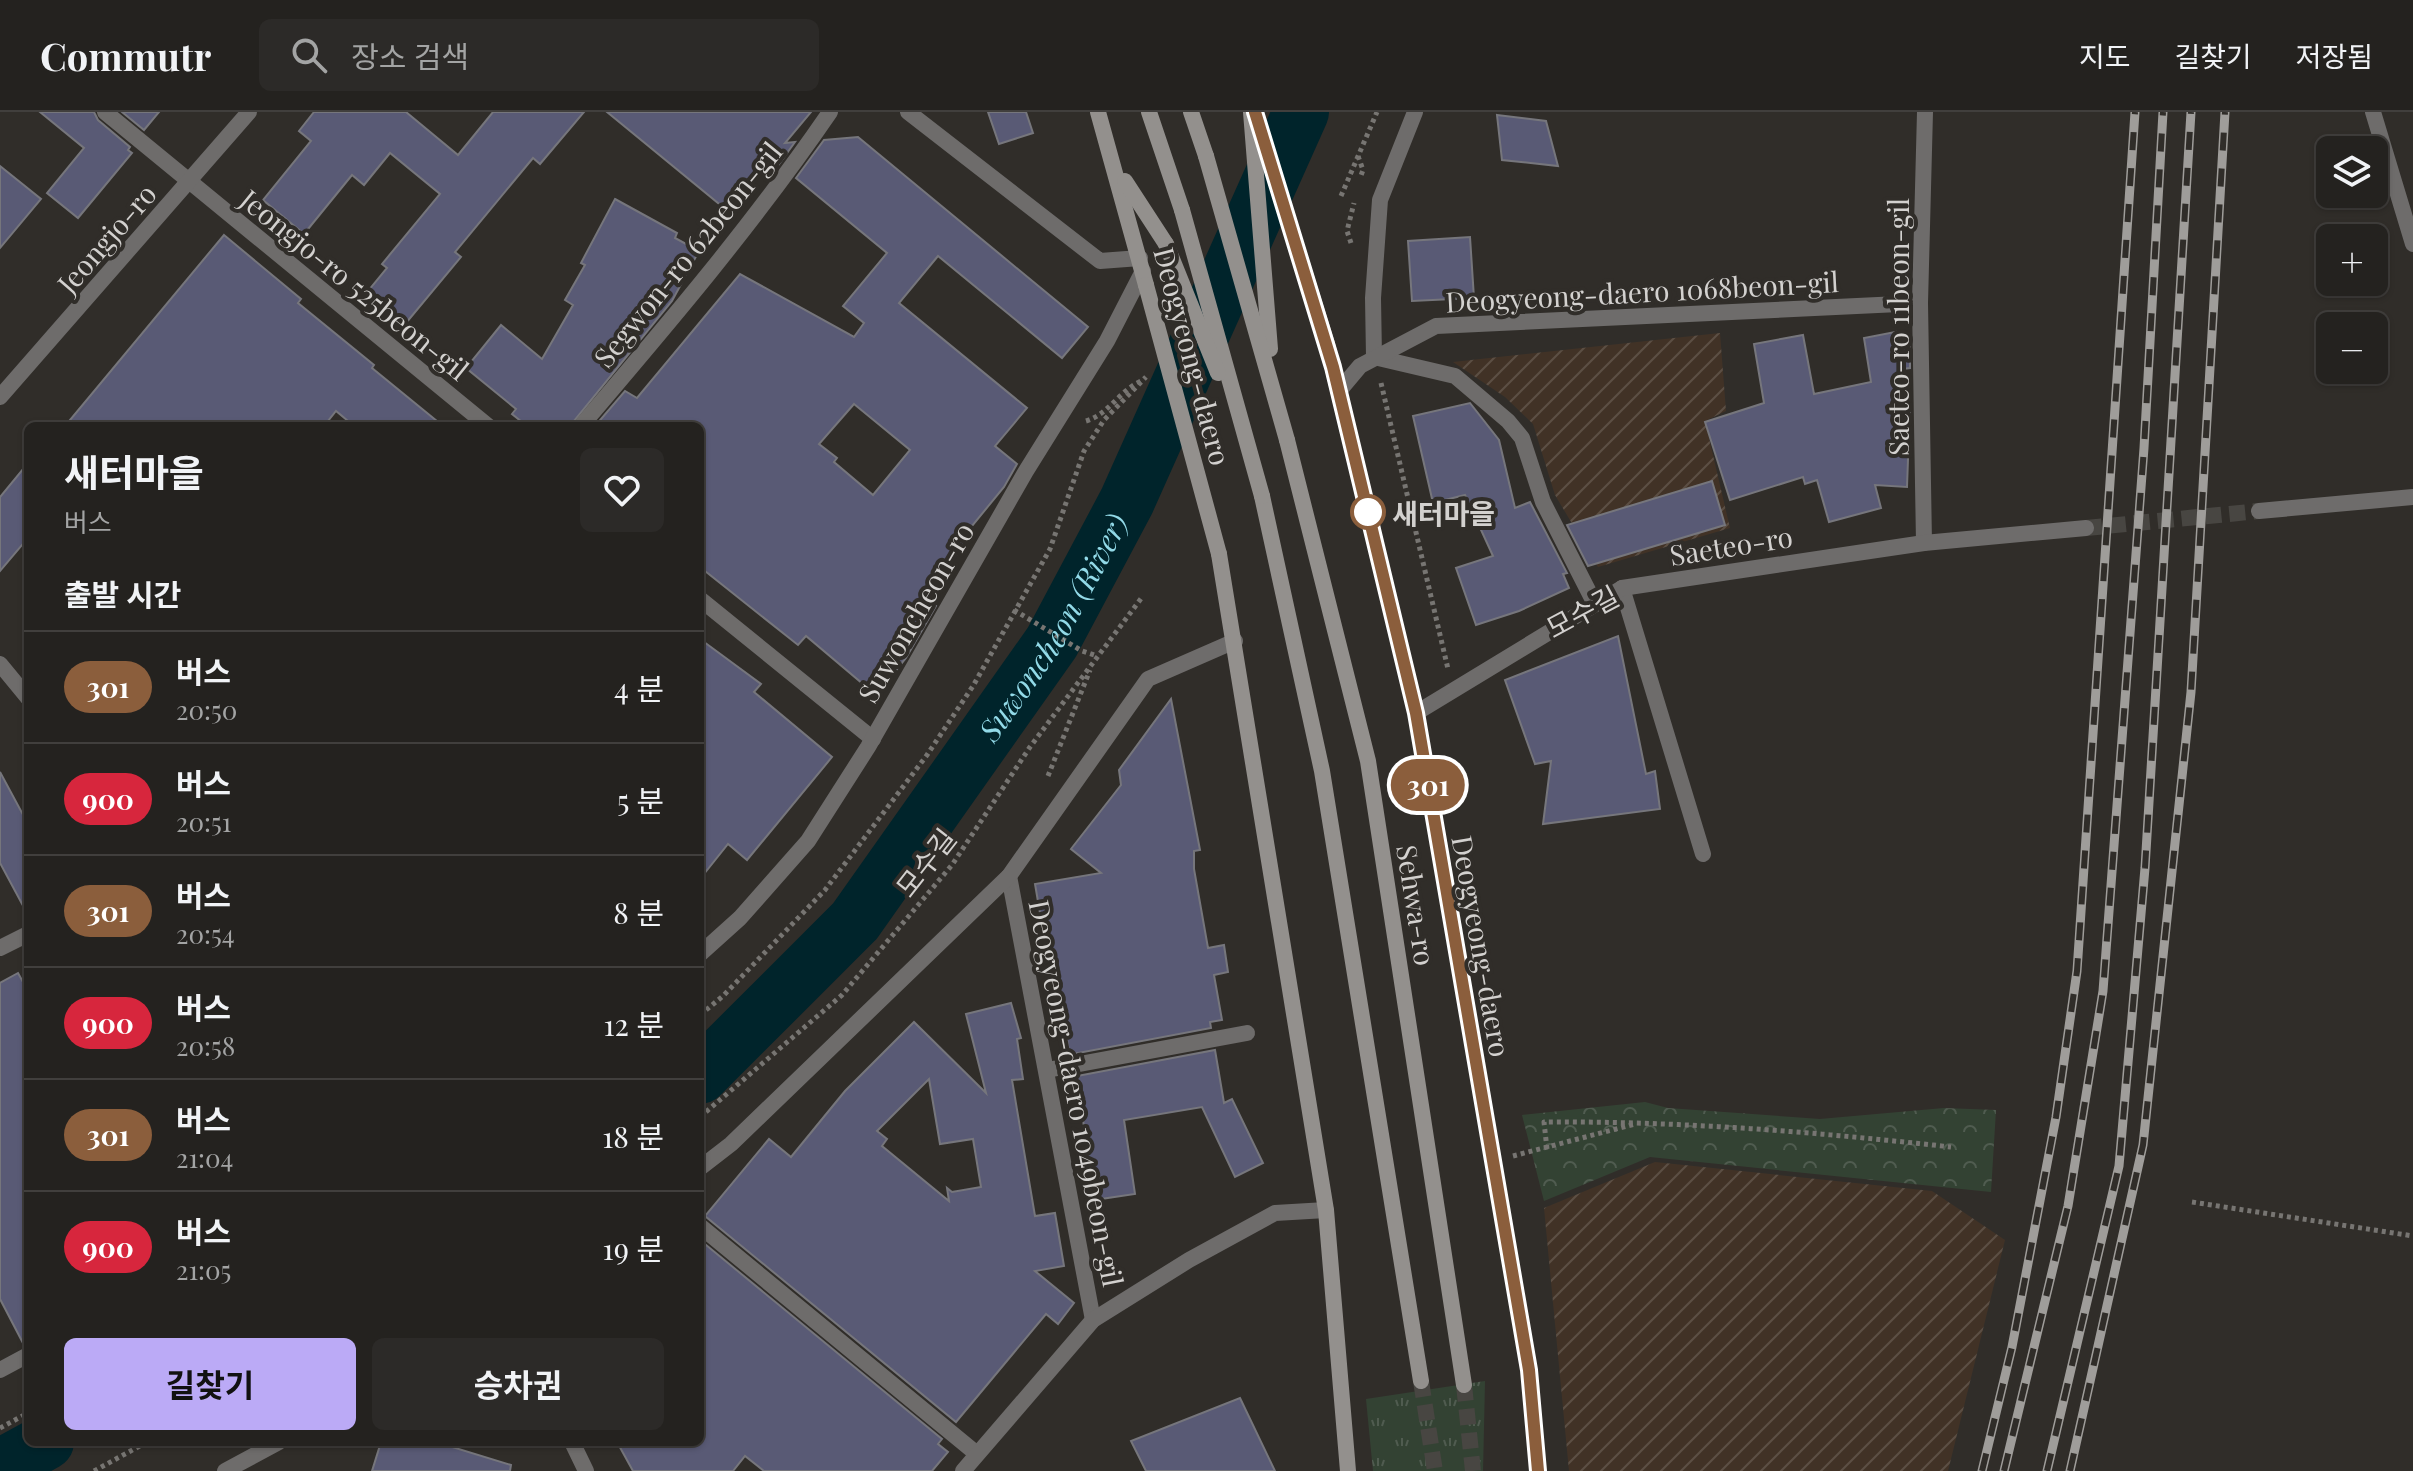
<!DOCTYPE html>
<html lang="ko">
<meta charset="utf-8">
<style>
:root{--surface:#24221f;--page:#2c2a28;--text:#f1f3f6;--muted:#a3a4a4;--line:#413f3d;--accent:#bbaaf6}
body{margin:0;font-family:"Playfair Display","Noto Sans KR",serif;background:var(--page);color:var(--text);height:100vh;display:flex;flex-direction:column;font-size:30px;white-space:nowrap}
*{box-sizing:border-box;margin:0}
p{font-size:26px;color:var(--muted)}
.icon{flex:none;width:44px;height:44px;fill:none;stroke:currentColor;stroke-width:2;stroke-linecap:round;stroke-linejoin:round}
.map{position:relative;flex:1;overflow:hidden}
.details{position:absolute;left:24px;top:310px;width:680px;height:1024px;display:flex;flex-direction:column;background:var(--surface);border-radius:12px;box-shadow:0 2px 6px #0004,0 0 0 2px var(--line)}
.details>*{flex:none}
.badge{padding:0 16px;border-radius:26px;font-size:28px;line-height:52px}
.controls{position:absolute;left:2316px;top:24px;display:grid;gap:16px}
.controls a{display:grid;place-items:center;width:72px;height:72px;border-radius:12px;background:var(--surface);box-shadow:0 2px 6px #0004,0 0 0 2px var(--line);font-size:40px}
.map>.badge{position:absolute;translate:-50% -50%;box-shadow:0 0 0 4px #fff}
h2{padding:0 40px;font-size:30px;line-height:72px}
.round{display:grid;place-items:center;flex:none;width:84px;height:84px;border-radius:12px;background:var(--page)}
.head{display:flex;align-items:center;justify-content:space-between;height:136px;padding:0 40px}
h1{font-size:38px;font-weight:700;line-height:60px}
.primary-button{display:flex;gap:16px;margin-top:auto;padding:16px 40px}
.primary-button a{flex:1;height:92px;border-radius:12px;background:var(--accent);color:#111;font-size:32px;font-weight:700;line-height:92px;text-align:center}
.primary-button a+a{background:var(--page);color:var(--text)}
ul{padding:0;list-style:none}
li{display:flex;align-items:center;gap:24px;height:112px;padding:0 40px;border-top:2px solid var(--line)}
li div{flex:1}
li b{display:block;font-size:30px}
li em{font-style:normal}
li .badge{min-width:88px;font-weight:700;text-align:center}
header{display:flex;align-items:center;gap:48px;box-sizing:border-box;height:112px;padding:0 40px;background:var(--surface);border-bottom:2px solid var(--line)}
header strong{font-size:38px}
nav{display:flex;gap:44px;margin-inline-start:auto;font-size:28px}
.search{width:560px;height:72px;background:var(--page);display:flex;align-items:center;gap:20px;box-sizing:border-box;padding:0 28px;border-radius:12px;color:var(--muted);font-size:30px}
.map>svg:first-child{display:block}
.industrial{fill:url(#industrial-furrows)}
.grass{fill:url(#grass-tufts)}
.park{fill:url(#park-crowns)}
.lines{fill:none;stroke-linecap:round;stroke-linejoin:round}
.river{stroke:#00242b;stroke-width:56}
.building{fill:#595a75;stroke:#76767c;stroke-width:2;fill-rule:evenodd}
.minor-tunnel{stroke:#484642;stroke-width:16;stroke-dasharray:16 8;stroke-linecap:butt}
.secondary-tunnel{stroke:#484642;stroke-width:16;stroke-dasharray:16 8;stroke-linecap:butt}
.path{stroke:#777572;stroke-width:5;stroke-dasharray:4 4;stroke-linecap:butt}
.service{stroke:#6e6c6b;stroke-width:16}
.minor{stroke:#6e6c6b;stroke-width:16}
.tertiary{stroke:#6e6c6b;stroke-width:16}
.secondary{stroke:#93908d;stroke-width:16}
.rail-casing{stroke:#9f9d9a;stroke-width:9}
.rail{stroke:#302d29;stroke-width:6;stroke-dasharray:18;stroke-linecap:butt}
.secondary-bridge{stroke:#93908d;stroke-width:16}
.line-casing{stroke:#fff;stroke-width:18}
.line{stroke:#8b5e3c;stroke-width:12}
.stop-dot{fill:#fff;stroke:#8b5e3c;stroke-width:4}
.labels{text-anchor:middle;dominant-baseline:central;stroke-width:8;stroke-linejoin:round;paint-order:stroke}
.street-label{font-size:28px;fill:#d3d1cf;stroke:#302d29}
.stop-label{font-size:28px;font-weight:bold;fill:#d3d1cf;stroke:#302d29;text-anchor:start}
.water-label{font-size:30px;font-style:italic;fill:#92dae8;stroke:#302d29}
</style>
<header>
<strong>Commutr</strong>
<div class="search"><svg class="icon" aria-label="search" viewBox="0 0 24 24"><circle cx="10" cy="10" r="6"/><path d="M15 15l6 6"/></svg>장소 검색</div>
<nav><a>지도</a><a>길찾기</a><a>저장됨</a></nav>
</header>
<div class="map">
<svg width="2413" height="1359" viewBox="0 0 2413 1359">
<defs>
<pattern id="industrial-furrows" width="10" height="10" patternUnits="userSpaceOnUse" patternTransform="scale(2)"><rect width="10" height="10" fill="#413226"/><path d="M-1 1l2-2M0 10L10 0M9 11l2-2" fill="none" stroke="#5c4f44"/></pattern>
<pattern id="grass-tufts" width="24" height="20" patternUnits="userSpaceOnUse" patternTransform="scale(2)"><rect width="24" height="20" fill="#334233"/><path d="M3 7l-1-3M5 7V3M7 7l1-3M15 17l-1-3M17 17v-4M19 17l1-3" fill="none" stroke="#505c50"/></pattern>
<pattern id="park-crowns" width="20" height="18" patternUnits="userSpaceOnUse" patternTransform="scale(2)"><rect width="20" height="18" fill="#334233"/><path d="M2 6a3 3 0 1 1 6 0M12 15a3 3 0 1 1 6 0" fill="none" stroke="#505c50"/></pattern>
</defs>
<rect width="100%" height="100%" fill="#302d29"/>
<g class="industrial">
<polygon points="1720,221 1726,299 1705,309 1730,416 1598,455 1555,383 1533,312 1505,285 1453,250"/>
<polygon points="1655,1050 1932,1079 2005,1128 1948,1359 1569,1359 1544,1096"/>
</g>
<polygon class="grass" points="1485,1269 1483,1359 1373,1359 1366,1287"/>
<polygon class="park" points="1645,990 1668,996 1820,1007 1944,996 1996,998 1991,1080 1650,1045 1544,1089 1522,1003"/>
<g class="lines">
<g class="river">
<path id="s1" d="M700,964L855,809L1052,530L1127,389L1301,0"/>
<polyline points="0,1355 46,1330"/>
</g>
</g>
<g class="building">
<polygon points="40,0 94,0 98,8 130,35 128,38 132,41 78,106 47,81 84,36"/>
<polygon points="122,0 159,0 144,18"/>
<polygon points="314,0 406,0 458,43 493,0 584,0 540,52 533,46 455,140 461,145 406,211 368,179 387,156 382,152 440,82 390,41 364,73 352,63 304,122 263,88 311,29 299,19"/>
<polygon points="607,0 811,0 785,31 795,30 779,52 772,47 729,100"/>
<polygon points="988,0 1026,0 1033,21 999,32"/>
<polygon points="1497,3 1546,9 1558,54 1502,48"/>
<path d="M858,25L1088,215L1062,246L938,144L899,191L1027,296L995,334L1017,352L1004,375L967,420L972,424L923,483L936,494L906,546L876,583L806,524L798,533L700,455V314H595L625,279L637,286L740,162L854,225L864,211L843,194L887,141L796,66L824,28ZM854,292L910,338L873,383L834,350L837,346L819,332Z"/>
<polygon points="0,54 41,87 0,136"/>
<polygon points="615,87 677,121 675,126 699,139 672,189 570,314 527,314 512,302 516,297 466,256 501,213 542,247 573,193 565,188 585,153 581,151"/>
<polygon points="224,123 301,187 298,191 374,253 372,256 443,314 354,314 336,299 324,314 65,314"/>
<polygon points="1470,125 1474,186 1412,189 1408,129"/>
<polygon points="1900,219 1910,229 1910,256 1902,257 1910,292 1907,375 1875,373 1881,396 1829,410 1817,368 1805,372 1803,365 1730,388 1705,310 1764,291 1754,232 1803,223 1814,282 1871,270 1864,226"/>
<polygon points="1470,291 1499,328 1515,396 1530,390 1567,461 1563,462 1569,476 1519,499 1476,513 1456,456 1493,444 1465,383 1433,391 1413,304"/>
<polygon points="28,351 28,426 0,459 0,385"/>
<polygon points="1712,369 1725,413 1588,454 1567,413"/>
<polygon points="1618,524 1646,662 1655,659 1660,697 1543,712 1551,649 1535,652 1505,568"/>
<polygon points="700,527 761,572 754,580 832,645 747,748 728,732 700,767"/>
<polygon points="1171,587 1200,738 1194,739 1194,757 1208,836 1224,833 1228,860 1214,863 1222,908 1210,910 1211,916 1073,942 1069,939 1046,806 1041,807 1035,772 1101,761 1071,737 1121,673 1119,658"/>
<polygon points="0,660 28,712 28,803 0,751"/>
<polygon points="18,861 28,879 28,1232 24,1233 0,1187 0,871"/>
<path d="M1011,891L1021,926L1017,927L1023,967L1012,968L1035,1104L1055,1101L1064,1154L1035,1159L1074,1191L1058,1212L1046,1202L956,1310L705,1104L769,1027L791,1045L845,979L914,910L986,981L966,902ZM929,967L940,1032L973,1027L981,1075L952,1080L947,1076L949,1089L882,1034L887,1027L877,1019Z"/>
<polygon points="1215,938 1224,991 1232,987 1263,1051 1235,1065 1202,995 1124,1008 1135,1082 1094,1088 1077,964"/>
<polygon points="700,1128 942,1327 938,1332 948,1340 932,1359 764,1359 745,1344 733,1359 633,1359 617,1330 700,1330"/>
<polygon points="1240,1286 1275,1359 1146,1359 1131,1329"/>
<polygon points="381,1330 436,1330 511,1353 510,1359 372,1359"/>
</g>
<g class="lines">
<polyline class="minor-tunnel" points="2086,416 2259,399"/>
<g class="secondary-tunnel">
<polyline points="1421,1269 1435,1359"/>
<polyline points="1464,1273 1473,1359"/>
</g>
<g class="path">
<polyline points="1358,44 1363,58 1360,66"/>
<polyline points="1341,84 1377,0"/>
<polyline points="1351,131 1347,119 1354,91"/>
<polyline points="1381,271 1448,557"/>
<path d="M1086,309C1109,302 1119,279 1141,269"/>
<polyline points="1014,498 1082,539 1097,544"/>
<polyline points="1048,664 1090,558"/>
<polyline points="700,903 723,884 825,778 927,643 973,574 1050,437 1084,339 1104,308 1146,265"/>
<polyline points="700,1005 842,883 952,753 1030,635 1143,484"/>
<path d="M1547,1037L1544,1010C1681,1009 1816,1020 1951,1035"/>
<polyline points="1513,1044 1635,1012"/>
<polyline points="2192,1090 2413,1124"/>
<polyline points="0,1316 28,1301"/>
<polyline points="94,1359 147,1330"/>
</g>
<g class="service">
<polyline points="1047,958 1247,921"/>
<polyline points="700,1114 977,1342"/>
</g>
<g class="minor">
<polyline points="105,0 488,314"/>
<polyline points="908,0 1100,149 1140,146"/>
<polyline points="2373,0 2413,132"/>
<polyline points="1374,245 1455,264 1508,309 1522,326 1543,390 1595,492"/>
<polyline points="1374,245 1373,186 1380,88 1415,0"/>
<polyline points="1339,279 1360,254 1436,214 1920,191"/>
<path d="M581,314C668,212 754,111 830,0"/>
<polyline points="2259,399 2413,385"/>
<polyline points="1924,431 1920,191 1925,0"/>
<polyline points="1622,476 1703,742"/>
<polyline points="700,487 873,627"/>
<polyline points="0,552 28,586"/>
<polyline points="1416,601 1622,476 1924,431 2086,416"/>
<polyline points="1009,764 1093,1208"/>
<polyline points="0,836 28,822"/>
<polyline points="700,842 740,806 808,729 868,635 1026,359 1107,229 1143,159"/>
<polyline points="700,1056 731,1032 1009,764 1148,567 1235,529"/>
<polyline points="0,1258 28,1243"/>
<polyline points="572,1330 586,1359"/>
<polyline points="225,1359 279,1330"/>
<polyline points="963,1359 1093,1208 1189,1148 1275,1101 1326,1098"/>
</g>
<polyline class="tertiary" points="0,285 249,0"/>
<g class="secondary">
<polyline points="1098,0 1146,173"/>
<polyline points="1149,0 1182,98"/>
<polyline points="1191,0 1206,44"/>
<polyline points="1125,69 1166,132"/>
<polyline points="1327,232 1416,601 1529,1258 1538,1359"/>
<polyline points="1287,328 1368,649 1464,1273"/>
<polyline points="1262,384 1322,659 1421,1269"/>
<polyline points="1219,442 1326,1098 1348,1359"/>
</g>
<g class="rail-casing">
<g id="rail">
<polyline points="1982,1359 2012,1235 2056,1005 2077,859 2135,0"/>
<polyline points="2004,1359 2068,1094 2103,879 2144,336 2163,0"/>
<polyline points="2047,1359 2119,1054 2145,756 2191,0"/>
<polyline points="2070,1359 2143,1033 2191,580 2225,0"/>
</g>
</g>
<use href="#rail" class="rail"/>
<g class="secondary-bridge">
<polyline points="1251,0 1270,237"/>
<polyline points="1258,12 1327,232"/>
<polyline points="1206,44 1287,328"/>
<polyline points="1182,98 1262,384"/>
<polyline points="1166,132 1218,261"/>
<polyline points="1146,173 1219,442"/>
</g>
</g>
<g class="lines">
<g class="line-casing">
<polyline id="line" points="1255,0 1333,255 1416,601 1529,1258 1538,1359"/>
</g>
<use href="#line" class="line"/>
</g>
<circle class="stop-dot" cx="1368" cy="400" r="16"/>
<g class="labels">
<g class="street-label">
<text transform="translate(106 126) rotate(-49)">Jeongjo-ro</text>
<text transform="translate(687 142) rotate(-51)">Segwon-ro 62beon-gil</text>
<text transform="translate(355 172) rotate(39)">Jeongjo-ro 525beon-gil</text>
<text transform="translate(1642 179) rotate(-3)">Deogyeong-daero 1068beon-gil</text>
<text transform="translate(1897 215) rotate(-90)">Saeteo-ro 11beon-gil</text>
<text transform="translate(1193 244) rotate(75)">Deogyeong-daero</text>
<text transform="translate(1731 433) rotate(-9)">Saeteo-ro</text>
<text transform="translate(1582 499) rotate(-28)">모수길</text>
<text transform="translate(915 500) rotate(-60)">Suwoncheon-ro</text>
<text transform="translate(925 750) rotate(-52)">모수길</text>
<text transform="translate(1417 793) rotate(81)">Sehwa-ro</text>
<text transform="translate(1482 834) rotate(80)">Deogyeong-daero</text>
<text transform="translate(1077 981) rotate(79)">Deogyeong-daero 1049beon-gil</text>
</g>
<g class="stop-label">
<text x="1392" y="400">새터마을</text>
</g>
<g class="water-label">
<text stroke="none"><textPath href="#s1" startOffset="574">Suwoncheon (River)</textPath></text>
</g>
</g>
</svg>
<div class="controls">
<a><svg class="icon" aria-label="layers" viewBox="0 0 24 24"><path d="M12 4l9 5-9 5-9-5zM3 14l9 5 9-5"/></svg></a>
<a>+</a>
<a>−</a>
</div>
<b class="badge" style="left:1428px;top:673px;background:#8b5e3c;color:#fff">301</b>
<section class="details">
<div class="head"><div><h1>새터마을</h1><p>버스</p></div><a class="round"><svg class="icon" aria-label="heart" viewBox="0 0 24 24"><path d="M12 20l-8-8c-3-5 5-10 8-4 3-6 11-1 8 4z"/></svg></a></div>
<h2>출발 시간</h2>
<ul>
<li><span class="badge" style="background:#8b5e3c;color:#fff">301</span><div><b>버스</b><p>20:50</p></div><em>4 분</em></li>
<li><span class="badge" style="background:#d7263d;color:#fff">900</span><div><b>버스</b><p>20:51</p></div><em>5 분</em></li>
<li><span class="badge" style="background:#8b5e3c;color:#fff">301</span><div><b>버스</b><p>20:54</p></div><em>8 분</em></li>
<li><span class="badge" style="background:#d7263d;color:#fff">900</span><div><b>버스</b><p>20:58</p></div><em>12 분</em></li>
<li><span class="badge" style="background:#8b5e3c;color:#fff">301</span><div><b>버스</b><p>21:04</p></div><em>18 분</em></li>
<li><span class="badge" style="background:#d7263d;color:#fff">900</span><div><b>버스</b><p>21:05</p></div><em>19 분</em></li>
</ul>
<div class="primary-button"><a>길찾기</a><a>승차권</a></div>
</section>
</div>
